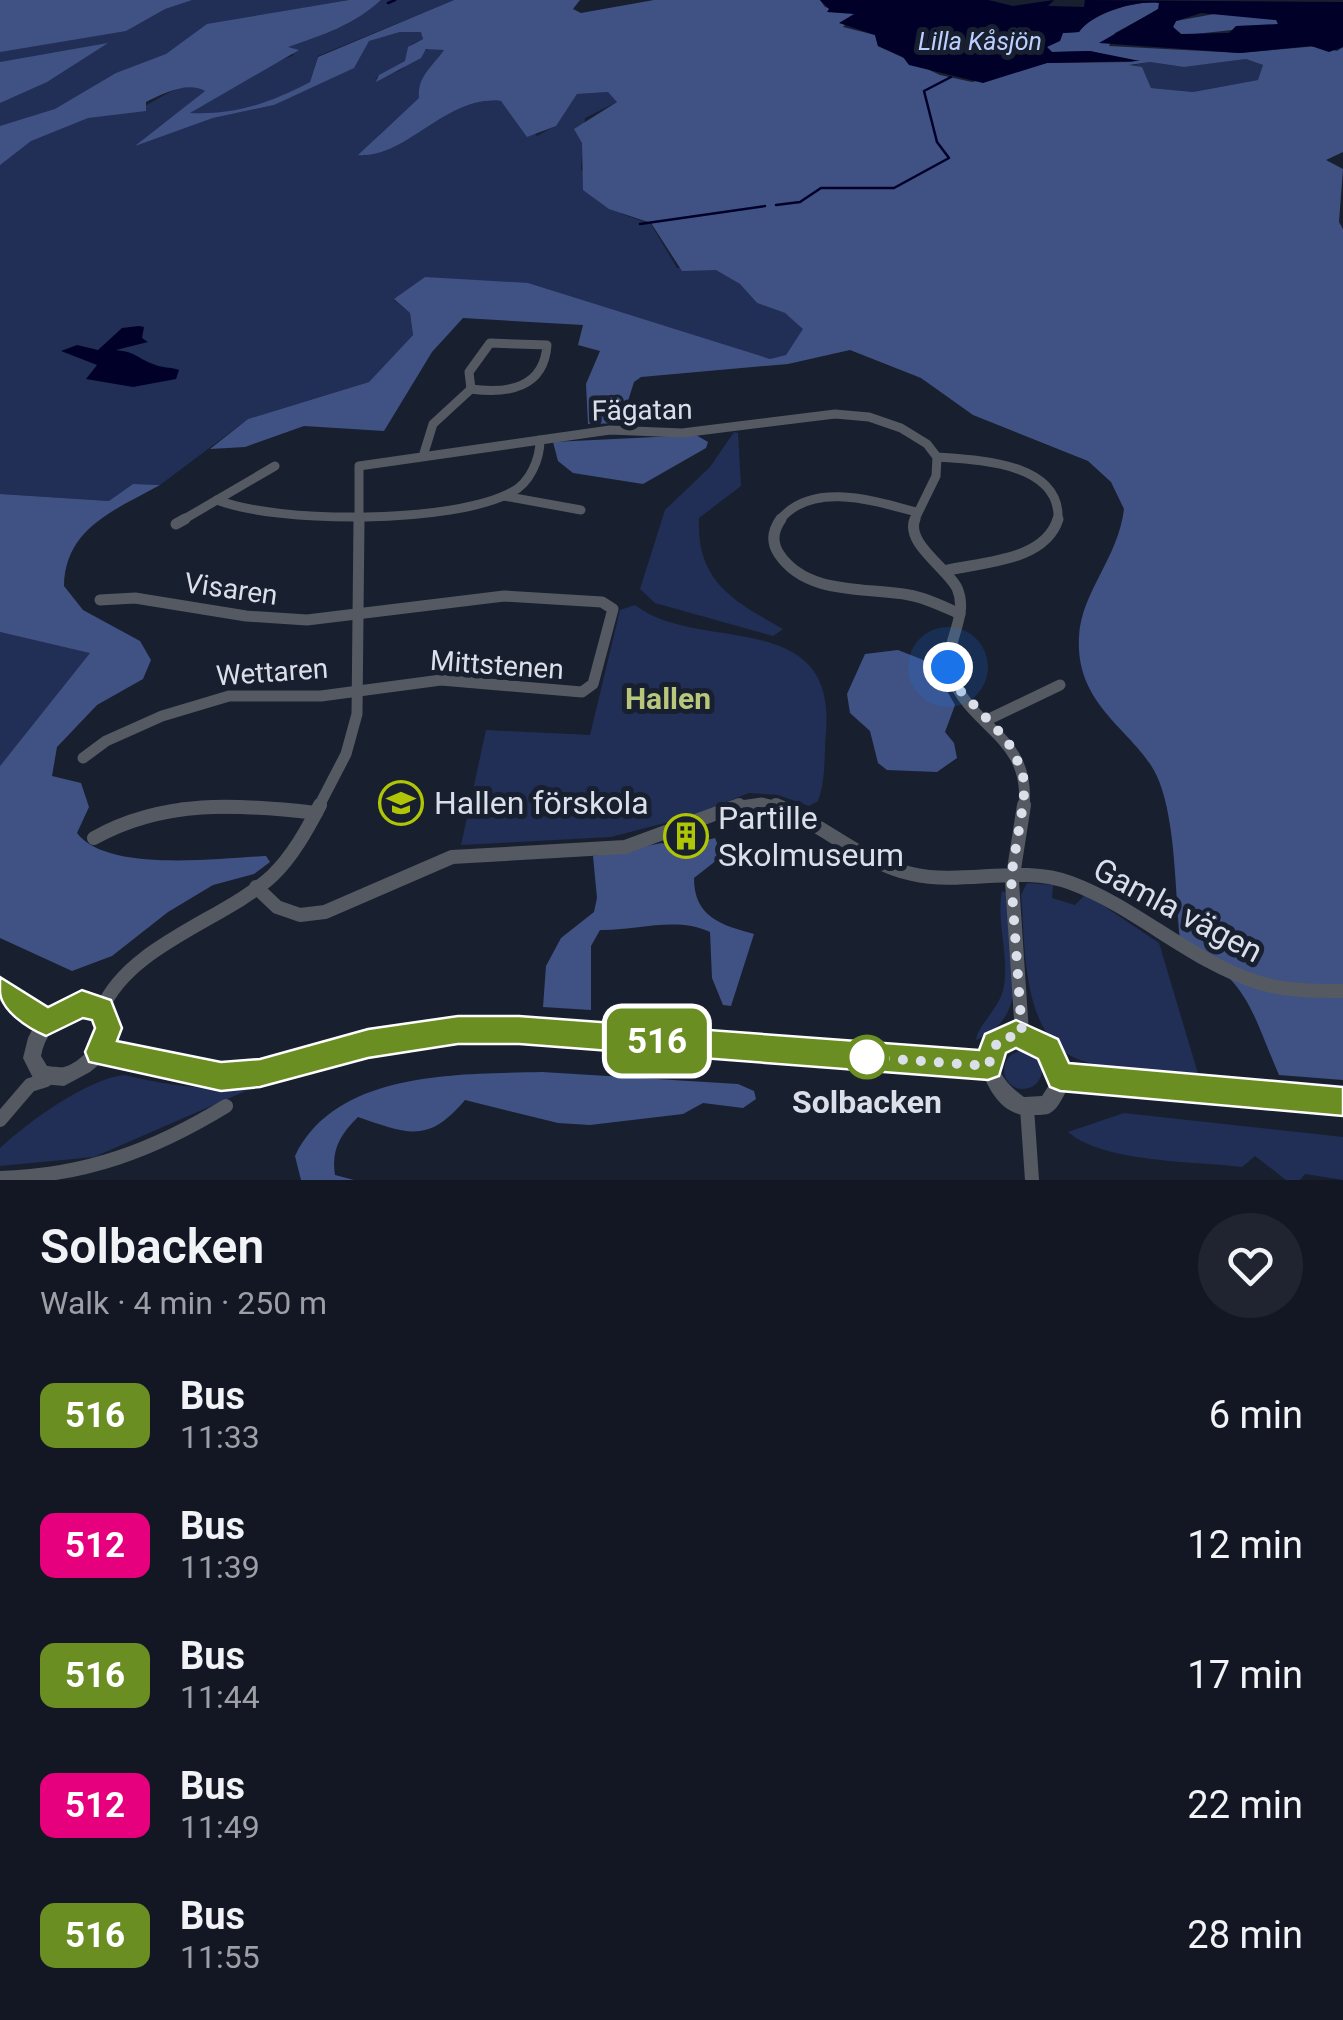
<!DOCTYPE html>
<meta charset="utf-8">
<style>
:root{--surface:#121723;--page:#1f2430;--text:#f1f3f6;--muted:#9c9fa6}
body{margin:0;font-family:Roboto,sans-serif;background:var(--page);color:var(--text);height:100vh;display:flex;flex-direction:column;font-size:38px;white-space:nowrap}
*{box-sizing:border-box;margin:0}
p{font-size:32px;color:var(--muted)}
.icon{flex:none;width:55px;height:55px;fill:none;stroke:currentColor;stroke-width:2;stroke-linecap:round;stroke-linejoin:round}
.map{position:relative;height:1180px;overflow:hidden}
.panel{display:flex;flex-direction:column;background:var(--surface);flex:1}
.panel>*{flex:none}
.badge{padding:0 20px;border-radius:15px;font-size:35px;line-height:65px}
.you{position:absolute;width:50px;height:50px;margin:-25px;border:8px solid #fff;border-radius:50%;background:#1a73e8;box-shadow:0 0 0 15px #1a73e833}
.map>.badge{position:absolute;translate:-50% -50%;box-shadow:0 0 0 5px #fff}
.round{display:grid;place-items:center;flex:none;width:105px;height:105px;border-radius:52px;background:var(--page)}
.summary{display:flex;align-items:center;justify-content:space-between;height:170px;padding:0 40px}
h1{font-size:48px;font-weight:600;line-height:75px}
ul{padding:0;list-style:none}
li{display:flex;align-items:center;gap:30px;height:130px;padding:0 40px}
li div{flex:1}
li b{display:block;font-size:38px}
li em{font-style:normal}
li .badge{min-width:110px;font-weight:700;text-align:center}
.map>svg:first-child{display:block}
.green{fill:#212f56}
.forest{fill:#405284;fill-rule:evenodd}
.water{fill:#010029;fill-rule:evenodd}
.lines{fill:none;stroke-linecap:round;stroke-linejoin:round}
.stream{stroke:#010029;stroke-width:2.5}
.minor-far2{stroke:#555961;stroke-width:9}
.minor-far1{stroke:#555961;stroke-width:11}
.minor{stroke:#555961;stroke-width:14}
.tertiary{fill:#555961;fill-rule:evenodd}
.shaded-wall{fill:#516086}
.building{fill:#7489bf;stroke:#516086;stroke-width:2.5}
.line{fill:#6b8e23;stroke:#fff;stroke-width:2.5}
.walk{stroke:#dadfea;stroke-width:10;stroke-dasharray:0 18}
.stop-dot{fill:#fff;stroke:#6b8e23;stroke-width:5}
.labels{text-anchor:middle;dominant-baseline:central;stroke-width:10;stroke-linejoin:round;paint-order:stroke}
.far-water-label{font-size:25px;font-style:italic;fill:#bccffe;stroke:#181f2f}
.street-label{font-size:28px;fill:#dadfea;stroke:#181f2f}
.neighbourhood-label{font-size:30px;font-weight:bold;fill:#b8c77b;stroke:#181f2f}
.near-poi-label{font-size:32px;fill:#dadfea;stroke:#181f2f;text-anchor:start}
.near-street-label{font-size:32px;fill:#dadfea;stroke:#181f2f}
.near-stop-label{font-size:32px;font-weight:bold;fill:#dadfea;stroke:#181f2f}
</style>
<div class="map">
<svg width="1343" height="1180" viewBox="0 0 1343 1180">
<rect width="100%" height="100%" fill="#181f2f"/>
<g class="green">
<path d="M0,0H349L279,12L96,116C110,113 124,114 137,109C158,102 180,78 206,90L141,143L213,118L274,105L359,59L368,41L400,32H422L423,39L412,44L405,61L374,79L399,71L430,47L444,50C433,66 417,75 420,98L381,133L364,156L472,100L501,101L537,136L555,126L577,94L608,92L619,99L617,102L585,118L581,169L622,214L651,224L677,268L716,269L740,284L757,303L785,313L804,329L786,355L770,359L472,282L425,277L394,300L410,313L413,335L369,382L248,419L160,485L133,484L110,501L0,494Z"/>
<path d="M381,0H454L318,56L310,82C266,105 238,115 188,114L269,65L294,55L285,47C321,36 353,26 381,0Z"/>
<polygon points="1246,59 1263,65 1259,80 1193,92 1151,88 1142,67 1128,66 1150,62 1184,67"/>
<path d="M734,432L738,433L741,486L699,518C696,582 734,601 783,629L773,636L655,603L640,589L665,510L710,467Z"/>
<path d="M635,605C698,654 836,606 826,731C824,753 826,781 818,801L809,806L778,795L749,793L688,817L611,837L461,845L486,730L590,735L620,610Z"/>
<polygon points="0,632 91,652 0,766"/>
<path d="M1027,883L1053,885L1052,898L1075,905L1086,894L1159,943L1199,1077C1162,1072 1118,1072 1083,1061C1020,1041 1026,947 1021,895Z"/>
<path d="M1002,891L1007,893C1011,944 1035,1017 976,1040C978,1024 1000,1009 1004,986C1009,955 996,921 1002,891Z"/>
<circle cx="1023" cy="1070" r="19"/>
<path d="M124,1075C173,1086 213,1093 262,1084L94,1157L0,1166V1148C28,1122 87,1079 124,1075Z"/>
<path d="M1124,1113L1343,1137V1180L1305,1174L1300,1180H1286L1255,1156L1242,1167C1194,1161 1104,1163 1068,1132Z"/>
</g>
<g class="forest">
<polygon points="0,0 192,0 165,9 126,31 0,52"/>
<path d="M349,0H381C354,25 323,35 288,47L299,50L190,113C236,115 270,103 310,82L318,57L454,0H580L573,9L581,13L654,0H820L825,7L855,14L843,27L875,35L878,46L940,75L972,82L1047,63L1135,62L1090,51L1052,52L1047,47L1063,33L1079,32C1093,13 1136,0 1160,3L1159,9L1115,33L1109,46L1240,53L1318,46L1337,51L1343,47V152L1326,160L1343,169L1339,222L1343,229V1080L1279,1075C1248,1003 1250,984 1180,940C1175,893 1176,824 1159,781C1140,732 1075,710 1079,637C1081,592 1118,559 1124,509L1111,482L1088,461L973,415L921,378L850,350L788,364L641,377L634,382L621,423L588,424L586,384L600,351L578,345L583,325L463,318L432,352L384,431L304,426L245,447L210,449L248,419L369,382L413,335L410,313L394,299L425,277L528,283L770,359L786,355L803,329L785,313L757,303L740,284L716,270L682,271L651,223L609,209L583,190L582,143L574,129L617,102L608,92L577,94L556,126L527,137L501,101C445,95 407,159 358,155L419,98C417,76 433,66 444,50L426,49L421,58L376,82L379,75L405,61L408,47L423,39L421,32H400L369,41L354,68L274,105L213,118L135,146L205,91C189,81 163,93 146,102V111L88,118L31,141L0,165V126L55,109L116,73L166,54L207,24ZM1246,59L1263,65L1258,80L1193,92L1151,88L1142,67L1129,65L1150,62L1184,67Z"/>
<polygon points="1225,12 1277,20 1278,25 1195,34 1181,34 1173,27 1176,21"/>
<polygon points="108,43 47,82 0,103 0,62"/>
<polygon points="696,435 708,442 706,448 643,484 573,473 558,461 553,442"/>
<path d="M133,484L160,485C115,510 65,528 64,586L83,610L140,641L151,660L143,679L97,705L57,747L52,776L81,783L89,807L77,833C107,873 219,858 266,856L270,862L254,874L213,885L168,912L112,956L72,971L0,938V766L90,653L0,632V494L109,501Z"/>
<polygon points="898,650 931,663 955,705 945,732 954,743 957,758 937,772 887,770 878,763 870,731 850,713 847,694 865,654"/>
<path d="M715,838L722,856L694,878C694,917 721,925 754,934L731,1006L723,1005L712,978L710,932C675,916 637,931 600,930L591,946V1010L543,1007L546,966L561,938L594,912L597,898L593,856L662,843L674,848Z"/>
<path d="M542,1072L738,1084L754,1091L756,1099L743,1108L703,1103L683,1114L590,1125L558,1123L465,1100C428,1144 408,1134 358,1117C340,1135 331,1150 335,1175L354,1180H301L295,1156C336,1070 460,1074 542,1072Z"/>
</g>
<g class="water">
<path d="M820,0H988L1013,6L1054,0L1048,6L1084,7L1085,0L1343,2V47L1329,52L1311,46L1240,53L1099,43L1158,9L1159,3C1136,0 1092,13 1079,32L1063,33L1060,41L1047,47L1052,52L1090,51L1140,61L1047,63L983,83L909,65L903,57L878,46L875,35L839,23L854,14L827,12L829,9ZM1201,13L1276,20L1278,24L1236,26L1229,33L1181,34L1173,27L1176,21Z"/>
<path d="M139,326L144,327L142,338L148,342L116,350C136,352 135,357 153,364C161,368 171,367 179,370L176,379L133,387L86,379L97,365L61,351L77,345L98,350L122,328Z"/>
</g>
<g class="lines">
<g class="stream">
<polyline points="388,3 395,0"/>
<polyline points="776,205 800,202 821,188 894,188 949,158 937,142 924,91 951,77"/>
<polyline points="640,224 765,206"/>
</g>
<g class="minor-far2">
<path d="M490,343L547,345C544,388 508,394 471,389L469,372Z"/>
<polyline points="424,453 433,424 471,389"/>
<path d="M937,457C978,460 1062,462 1058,521"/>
<polyline points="504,496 581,510"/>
<path d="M217,500C278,524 454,524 512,492C530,483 540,459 540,440"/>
<polyline points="181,521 275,466"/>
<polyline points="359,521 359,466 610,430 682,433 835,414 869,417 901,428 927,444 937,457 936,476 914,521"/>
<path d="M779,521C811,480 875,501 916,512"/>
</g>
<g class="minor-far1">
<path d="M781,519C773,530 771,542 779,554C807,596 867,587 909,595C927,598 944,607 960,614"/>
<path d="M915,519C905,543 947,568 957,588C971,619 939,648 952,678C975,731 1031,737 1024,808"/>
<polyline points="176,524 185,519"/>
<path d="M944,571C980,562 1045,562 1058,519"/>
<polyline points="989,719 1060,685"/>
<polyline points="83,758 106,741 162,716 229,696 321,696 441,680 582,692 593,684 613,609 602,602 504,596 307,620 246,616 135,598 100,600"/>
<polyline points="181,808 270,808"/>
<polyline points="318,808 346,754 357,714 359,519"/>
<polyline points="727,808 762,803 782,808"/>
</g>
<g class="minor">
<path d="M776,805C823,824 862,863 912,874C964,886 1020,864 1071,883C1138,908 1191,962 1260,983C1287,991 1315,991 1343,991"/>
<path d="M94,838C164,799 238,804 316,813"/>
<polyline points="256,887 277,907 300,915 325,912 452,857 625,847 739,805"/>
<path d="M102,1009C129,945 226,919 272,876C292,857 307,830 320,805"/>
<polyline points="1022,1034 1012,882 1024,805"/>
<polyline points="1027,1108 1032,1180"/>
<polyline points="0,1120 30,1085 46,1080"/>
<path d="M0,1178C85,1176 154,1150 226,1106"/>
</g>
<path class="tertiary" d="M0,982L46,1011C70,995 82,993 108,1003C115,1018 119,1029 112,1046L221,1067L297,1056L368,1034L432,1023L493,1020L981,1055C991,1021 1026,1017 1051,1041C1059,1048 1063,1058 1067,1068L1343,1093V1111L1068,1087C1064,1095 1058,1109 1050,1113C1047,1115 1038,1115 1034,1115C1007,1118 992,1097 983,1074L493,1038L432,1041L368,1052L297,1074L221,1085L102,1062L90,1072L64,1086L42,1084L35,1082L23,1058L28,1038L35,1024L0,1001ZM82,1013L96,1016C98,1023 99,1026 98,1033C96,1046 77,1064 64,1067C62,1068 49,1066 47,1066L41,1056C45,1033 60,1019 82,1013ZM1012,1043C1035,1045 1048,1059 1051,1082L1042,1096L1024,1097C1005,1084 984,1059 1012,1043Z"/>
</g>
<polygon class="shaded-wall" points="698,835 698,839 679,844 679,840"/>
<polygon class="building" points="696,829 698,835 679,840 677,835"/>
<path class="line" d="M0,977L48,1007L82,990L111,1000L122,1028L117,1041L221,1062L260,1059L368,1029L458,1016H519L979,1050L985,1034L1016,1020L1058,1039L1069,1063L1343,1087V1116L1060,1091L1050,1087L1038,1059L1016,1048L1006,1053L999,1076L988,1080L519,1044H458L368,1058L260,1087L221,1091L89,1062L85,1052L95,1028L92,1020L83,1018L46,1036C27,1028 0,1010 0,991Z"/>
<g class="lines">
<polyline class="walk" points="867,1057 988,1066 998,1040 1022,1034 1011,877 1024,799 1023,772 1007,740 956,686 948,667"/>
</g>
<defs>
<g id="school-ring" transform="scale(2.25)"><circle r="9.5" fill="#181f2f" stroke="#afc505" stroke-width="1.5"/><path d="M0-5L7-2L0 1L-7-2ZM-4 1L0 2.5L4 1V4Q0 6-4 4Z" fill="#afc505"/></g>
<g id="building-ring" transform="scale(2.25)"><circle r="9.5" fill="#181f2f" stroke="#afc505" stroke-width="1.5"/><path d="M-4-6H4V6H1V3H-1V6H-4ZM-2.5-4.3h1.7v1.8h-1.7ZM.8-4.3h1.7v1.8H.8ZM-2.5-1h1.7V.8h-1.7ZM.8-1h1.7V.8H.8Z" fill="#afc505"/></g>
</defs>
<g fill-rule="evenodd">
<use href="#school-ring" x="401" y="803"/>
<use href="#building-ring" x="686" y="836"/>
</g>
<circle class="stop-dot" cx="867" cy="1057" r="20"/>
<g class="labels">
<g class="far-water-label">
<text x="980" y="41">Lilla Kåsjön</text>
</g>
<g class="street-label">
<text transform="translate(642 410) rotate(-1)">Fägatan</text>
<text transform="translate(231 589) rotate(8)">Visaren</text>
<text transform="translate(497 665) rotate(4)">Mittstenen</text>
<text transform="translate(272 672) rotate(-4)">Wettaren</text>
</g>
<g class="neighbourhood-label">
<text x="668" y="698">Hallen</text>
</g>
<g class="near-poi-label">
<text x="434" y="803">Hallen förskola</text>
<text x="718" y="818">Partille<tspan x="718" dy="37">Skolmuseum</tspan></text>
</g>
<g class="near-street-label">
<text transform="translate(1178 910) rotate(28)">Gamla vägen</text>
</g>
<g class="near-stop-label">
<text x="867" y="1102">Solbacken</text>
</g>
</g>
</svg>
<div class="you" style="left:948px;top:667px"></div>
<b class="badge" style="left:657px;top:1041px;background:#6b8e23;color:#fff">516</b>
</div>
<section class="panel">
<div class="summary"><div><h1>Solbacken</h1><p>Walk · 4 min · 250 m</p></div><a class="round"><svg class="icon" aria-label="heart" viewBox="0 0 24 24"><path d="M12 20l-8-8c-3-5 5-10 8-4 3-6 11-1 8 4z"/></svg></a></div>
<ul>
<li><span class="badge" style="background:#6b8e23;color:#fff">516</span><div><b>Bus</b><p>11:33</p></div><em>6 min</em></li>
<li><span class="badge" style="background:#e6007e;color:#fff">512</span><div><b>Bus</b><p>11:39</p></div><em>12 min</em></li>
<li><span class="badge" style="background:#6b8e23;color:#fff">516</span><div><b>Bus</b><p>11:44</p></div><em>17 min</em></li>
<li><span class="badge" style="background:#e6007e;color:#fff">512</span><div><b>Bus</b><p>11:49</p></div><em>22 min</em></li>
<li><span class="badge" style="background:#6b8e23;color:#fff">516</span><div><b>Bus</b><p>11:55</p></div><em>28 min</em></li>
</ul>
</section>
